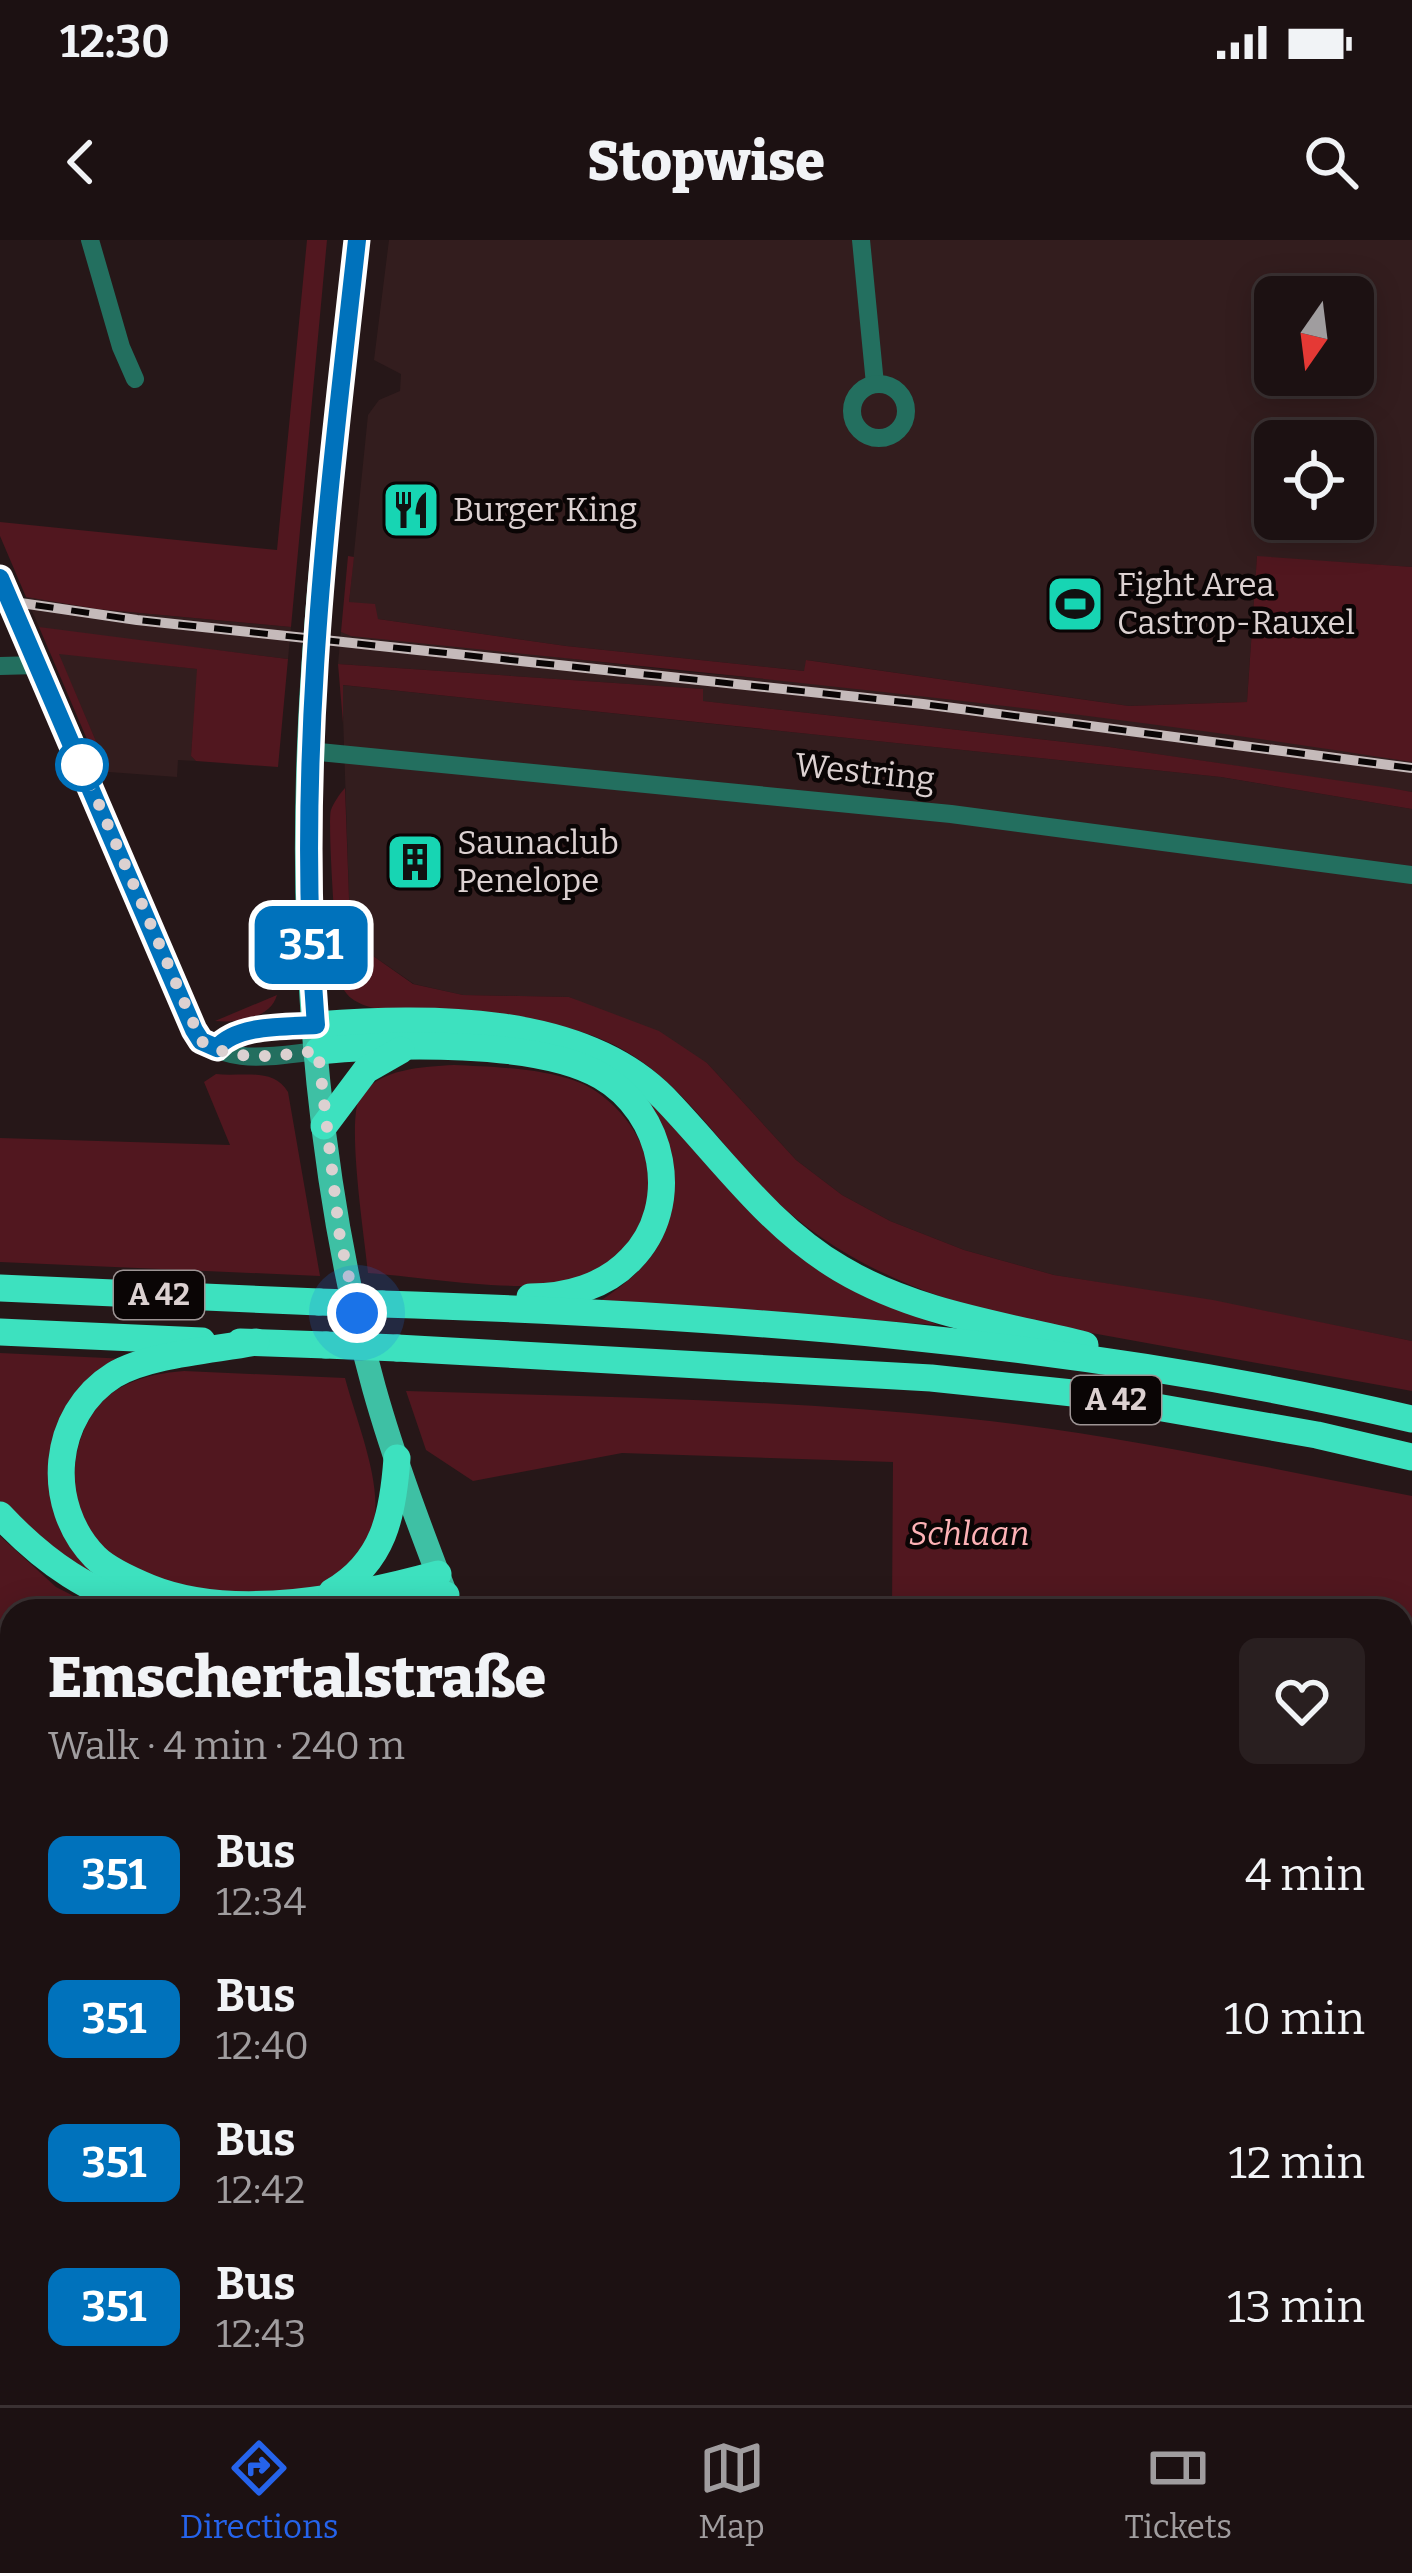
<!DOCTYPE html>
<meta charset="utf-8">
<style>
:root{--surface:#1c1112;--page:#291f20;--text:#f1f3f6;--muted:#a09d9f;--line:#3a3132;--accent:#2563eb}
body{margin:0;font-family:Bitter,serif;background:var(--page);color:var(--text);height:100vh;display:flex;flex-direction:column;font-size:45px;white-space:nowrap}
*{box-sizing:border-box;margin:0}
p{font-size:39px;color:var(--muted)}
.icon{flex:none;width:66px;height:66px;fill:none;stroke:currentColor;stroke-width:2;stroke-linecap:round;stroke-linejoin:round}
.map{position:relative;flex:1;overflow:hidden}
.drawer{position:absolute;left:0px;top:1359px;width:1413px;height:807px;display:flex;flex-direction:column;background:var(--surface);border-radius:36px 36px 0 0;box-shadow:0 6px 30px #0003,0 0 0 3px var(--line)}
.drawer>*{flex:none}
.badge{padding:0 24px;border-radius:18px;font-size:42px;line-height:78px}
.needle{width:78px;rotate:194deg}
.fabs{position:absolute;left:1254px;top:36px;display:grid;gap:24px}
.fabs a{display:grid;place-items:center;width:120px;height:120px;border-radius:18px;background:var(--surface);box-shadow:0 6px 30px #0003,0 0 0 3px var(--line);font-size:60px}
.you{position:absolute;width:60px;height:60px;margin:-30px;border:9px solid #fff;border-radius:50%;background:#1a73e8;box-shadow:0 0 0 18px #1a73e833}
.map>.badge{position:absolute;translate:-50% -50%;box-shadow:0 0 0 6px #fff}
.round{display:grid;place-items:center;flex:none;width:126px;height:126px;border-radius:18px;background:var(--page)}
.summary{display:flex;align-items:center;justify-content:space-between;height:204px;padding:0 48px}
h1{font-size:57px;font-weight:800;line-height:90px}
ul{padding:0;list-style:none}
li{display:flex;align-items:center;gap:36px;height:144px;padding:0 48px}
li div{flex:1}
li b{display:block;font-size:45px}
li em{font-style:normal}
li .badge{min-width:132px;font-weight:700;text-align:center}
.status{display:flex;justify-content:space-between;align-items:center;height:84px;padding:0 60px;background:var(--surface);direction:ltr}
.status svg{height:33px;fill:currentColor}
header{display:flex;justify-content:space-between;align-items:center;height:156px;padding:0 48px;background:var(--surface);font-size:54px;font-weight:800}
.tabs{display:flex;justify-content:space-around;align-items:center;height:168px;border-top:3px solid var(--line);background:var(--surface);font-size:33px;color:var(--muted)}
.tabs a{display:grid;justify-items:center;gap:6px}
.tabs .on{color:var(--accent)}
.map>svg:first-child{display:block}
.built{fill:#331d1e;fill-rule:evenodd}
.green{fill:#51171f}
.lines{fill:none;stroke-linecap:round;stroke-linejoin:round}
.minor{stroke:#236f5f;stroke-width:18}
.major{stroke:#3ec0a4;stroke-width:24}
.highway{stroke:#3de1bf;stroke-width:27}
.rail-casing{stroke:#c5baba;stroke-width:10}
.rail{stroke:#0a0505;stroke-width:6;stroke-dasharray:18;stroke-linecap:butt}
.highway-bridge{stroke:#3de1bf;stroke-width:27}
.line-casing{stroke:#fff;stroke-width:27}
.line{stroke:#0072bc;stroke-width:18}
.walk{stroke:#dcd1d1;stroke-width:12;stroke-dasharray:0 21.6}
.stop-dot{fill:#fff;stroke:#0072bc;stroke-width:6}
.labels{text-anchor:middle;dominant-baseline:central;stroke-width:9;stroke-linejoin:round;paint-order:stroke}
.shield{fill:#0a0505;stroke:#9d9494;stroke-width:3}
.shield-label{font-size:30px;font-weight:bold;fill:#dcd1d1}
.poi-label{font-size:33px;fill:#dcd1d1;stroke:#0a0505;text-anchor:start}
.street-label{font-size:33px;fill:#dcd1d1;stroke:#0a0505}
.park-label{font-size:33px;font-style:italic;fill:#fdb2b6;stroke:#0a0505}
</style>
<div class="status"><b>12:30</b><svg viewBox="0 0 49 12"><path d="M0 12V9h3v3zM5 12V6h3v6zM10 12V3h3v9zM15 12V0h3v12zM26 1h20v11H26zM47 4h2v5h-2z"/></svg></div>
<header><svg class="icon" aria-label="back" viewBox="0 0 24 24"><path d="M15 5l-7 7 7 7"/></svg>Stopwise<svg class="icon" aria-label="search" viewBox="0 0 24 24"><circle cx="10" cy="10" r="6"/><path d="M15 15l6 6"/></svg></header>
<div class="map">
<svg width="1412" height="2165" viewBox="0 0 1412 2165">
<rect width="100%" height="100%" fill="#261718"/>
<g class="built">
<path d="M389,0H1412V327L1257,317L1247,462L1129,466L807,420L805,431L566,406L378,379L349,362L368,175L379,160L400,151L401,134L374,120ZM1275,57H1353V135H1275ZM1275,201H1353V279H1275Z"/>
<polygon points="26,357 97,369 291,387 288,419 49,390 39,387"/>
<polygon points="341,392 687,432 841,445 1288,500 1412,522 1412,552 1109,507 702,461 702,449 338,424"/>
<polygon points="58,413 198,429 191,516 196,521 178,520 177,537 109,532"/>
<polygon points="342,445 1221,537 1412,569 1412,1101 1213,1061 1054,1035 964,1010 890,981 842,955 796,920 707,823 569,757 463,755 414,744 366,711 350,686"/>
</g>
<g class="green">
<polygon points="307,0 327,0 291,387 97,369 26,357 0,296 0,282 277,310"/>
<path d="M348,316L354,317L349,362L375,364L378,379L566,406L804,431L806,420L1129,466L1247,462L1257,316L1412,327V522C1061,466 706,433 351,396L341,392Z"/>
<polygon points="39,387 288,419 278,527 196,521 191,516 197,429 59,414 109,532 101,532"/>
<polygon points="338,424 703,449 703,461 1109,507 1390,548 1412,552 1412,569 1221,537 343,445 343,483"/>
<path d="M345,548L350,686L366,711L413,744L463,755L569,757L659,791L707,823L796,920L842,955L890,981L964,1010L1054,1035L1213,1060L1412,1101V1151L1031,1082C932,1059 839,1025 766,951C714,898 673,828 601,799C546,776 479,778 421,773C399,771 369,772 351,758C347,755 342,748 341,743C337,729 327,581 331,570C333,564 340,553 345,548Z"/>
<path d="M277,755C270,779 238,783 215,781Z"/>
<path d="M454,825C494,827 563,828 597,852C668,902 671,998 587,1036C537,1058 425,1037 368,1033C365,1000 346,881 360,857C379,828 423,827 454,825Z"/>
<path d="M216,834C242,837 273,827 288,852L320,1036L0,1022V898L230,905L204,842Z"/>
<path d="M633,845L894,1066L938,1085L600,1061C706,992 664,945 633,845Z"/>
<polygon points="0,1113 128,1119 50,1220 103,1343 101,1346 0,1265"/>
<path d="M184,1131L345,1138C355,1177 382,1241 374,1280C369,1307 346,1339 318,1347C264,1363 140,1349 100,1307C62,1268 68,1192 107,1157C128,1139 158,1133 184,1131Z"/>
<path d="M406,1151C591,1157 778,1159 962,1178C1113,1193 1263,1227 1412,1256V1623L1401,1625V1371H892L893,1222L622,1213L473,1241L426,1210Z"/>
<polygon points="0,1296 56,1347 103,1371 12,1371 12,2154 564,2154 561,2165 0,2165"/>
<polygon points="751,2154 1107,2154 1108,2165 754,2165"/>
</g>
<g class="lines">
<g class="minor">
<polyline points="90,0 121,107 135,139"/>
<polyline points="861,0 875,144"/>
<circle cx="879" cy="171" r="27"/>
<path d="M0,338L194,790C222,829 276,815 318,811"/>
<polyline points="0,426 38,425"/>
<polyline points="309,511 951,574 1412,635"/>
<path d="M217,808C237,784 287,787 316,785"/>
</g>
<g class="major">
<path d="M357,0C338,177 313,356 308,535C302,738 320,951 374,1148C395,1223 424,1298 452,1371"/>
<polyline points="772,2154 775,2165"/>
</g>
<g class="highway">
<path d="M316,785C427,777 580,773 664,858C721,917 769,987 841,1029C915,1073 1004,1085 1085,1105"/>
<path d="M318,811C391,804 537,799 601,836C664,872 684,965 631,1019C605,1047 566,1057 530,1057"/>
<polyline points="324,886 366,830 401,810"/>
<polyline points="0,1048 319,1062"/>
<path d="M382,1064C726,1075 1076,1100 1412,1179"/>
<polyline points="0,1092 202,1101"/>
<polyline points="240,1102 326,1105"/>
<path d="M256,1102C215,1110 149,1114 114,1135C51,1174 44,1265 95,1317C108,1330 133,1341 150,1348C234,1382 354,1357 438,1334"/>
<polyline points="397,1108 931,1138 1082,1154 1317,1195 1412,1217"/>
<path d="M0,1275C44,1322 91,1355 155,1371"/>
<path d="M332,1352C384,1322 393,1275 397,1218"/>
<polyline points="381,1371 446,1355"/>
</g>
<g class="rail-casing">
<polyline id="rail" points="0,360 137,380 923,464 1412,528"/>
</g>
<use href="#rail" class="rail"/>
<g class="highway-bridge">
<polyline points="319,1062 382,1064"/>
<polyline points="326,1105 397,1108"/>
</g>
</g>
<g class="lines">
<g class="line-casing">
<path id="line" d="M0,338L194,790L201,801L217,808C237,784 287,787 316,785C294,522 328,261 357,0"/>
</g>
<use href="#line" class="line"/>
<path class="walk" d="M82,525L201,801C237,824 277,815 318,811L340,998L357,1073"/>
</g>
<defs>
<g id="restaurant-square" transform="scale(3)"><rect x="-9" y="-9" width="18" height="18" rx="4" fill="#17d5b3" stroke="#0a0505"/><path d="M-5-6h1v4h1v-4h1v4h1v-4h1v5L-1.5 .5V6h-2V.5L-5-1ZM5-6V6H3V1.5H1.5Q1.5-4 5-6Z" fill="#111"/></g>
<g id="stadium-square" transform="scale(3)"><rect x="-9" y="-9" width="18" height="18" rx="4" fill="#17d5b3" stroke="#0a0505"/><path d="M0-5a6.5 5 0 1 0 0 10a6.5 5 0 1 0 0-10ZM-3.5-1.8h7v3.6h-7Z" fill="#111"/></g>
<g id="building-square" transform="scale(3)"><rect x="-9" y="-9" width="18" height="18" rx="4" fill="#17d5b3" stroke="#0a0505"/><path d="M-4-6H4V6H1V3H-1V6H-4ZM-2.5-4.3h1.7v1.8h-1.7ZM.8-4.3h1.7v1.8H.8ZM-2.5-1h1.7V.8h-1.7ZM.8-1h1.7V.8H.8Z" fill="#111"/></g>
</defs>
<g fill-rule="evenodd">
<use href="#restaurant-square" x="411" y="270"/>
<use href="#stadium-square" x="1075" y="364"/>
<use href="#building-square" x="415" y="622"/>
</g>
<circle class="stop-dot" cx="82" cy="525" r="24"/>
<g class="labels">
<g class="shield">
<rect x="114" y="1031" width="90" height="48" rx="9"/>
<rect x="1071" y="1136" width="90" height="48" rx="9"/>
</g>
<g class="shield-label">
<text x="159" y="1055">A 42</text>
<text x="1116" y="1160">A 42</text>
</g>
<g class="poi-label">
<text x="453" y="270">Burger King</text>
<text x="1117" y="345">Fight Area<tspan x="1117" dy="38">Castrop-Rauxel</tspan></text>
<text x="457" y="603">Saunaclub<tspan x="457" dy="38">Penelope</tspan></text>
</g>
<g class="street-label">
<text transform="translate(865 532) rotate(6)">Westring</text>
</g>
<g class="park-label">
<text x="969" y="1294">Schlaan</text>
</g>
</g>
</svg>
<div class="fabs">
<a><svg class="needle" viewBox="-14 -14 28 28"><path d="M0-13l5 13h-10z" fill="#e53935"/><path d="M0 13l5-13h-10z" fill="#a09d9f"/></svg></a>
<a><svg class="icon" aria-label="locate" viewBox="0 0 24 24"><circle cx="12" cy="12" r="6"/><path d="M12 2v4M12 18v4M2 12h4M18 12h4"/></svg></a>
</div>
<div class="you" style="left:357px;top:1073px"></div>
<b class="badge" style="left:311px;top:705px;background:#0072bc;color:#fff">351</b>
<section class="drawer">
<div class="summary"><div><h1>Emschertalstraße</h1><p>Walk · 4 min · 240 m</p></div><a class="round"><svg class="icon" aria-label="heart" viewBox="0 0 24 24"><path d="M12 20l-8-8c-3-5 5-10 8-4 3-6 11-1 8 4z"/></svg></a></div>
<ul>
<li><span class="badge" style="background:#0072bc;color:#fff">351</span><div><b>Bus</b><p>12:34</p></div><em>4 min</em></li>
<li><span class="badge" style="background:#0072bc;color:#fff">351</span><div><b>Bus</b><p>12:40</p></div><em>10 min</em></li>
<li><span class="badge" style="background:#0072bc;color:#fff">351</span><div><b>Bus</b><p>12:42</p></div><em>12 min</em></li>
<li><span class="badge" style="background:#0072bc;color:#fff">351</span><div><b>Bus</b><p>12:43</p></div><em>13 min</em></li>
</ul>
</section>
</div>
<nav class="tabs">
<a class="on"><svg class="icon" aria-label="directions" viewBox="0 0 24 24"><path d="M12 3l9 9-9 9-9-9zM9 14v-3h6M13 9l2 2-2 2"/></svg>Directions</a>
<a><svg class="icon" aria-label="map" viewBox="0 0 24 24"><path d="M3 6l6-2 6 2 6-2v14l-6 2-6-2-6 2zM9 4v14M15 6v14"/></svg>Map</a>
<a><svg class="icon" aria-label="tickets" viewBox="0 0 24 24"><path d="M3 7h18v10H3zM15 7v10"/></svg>Tickets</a>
</nav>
